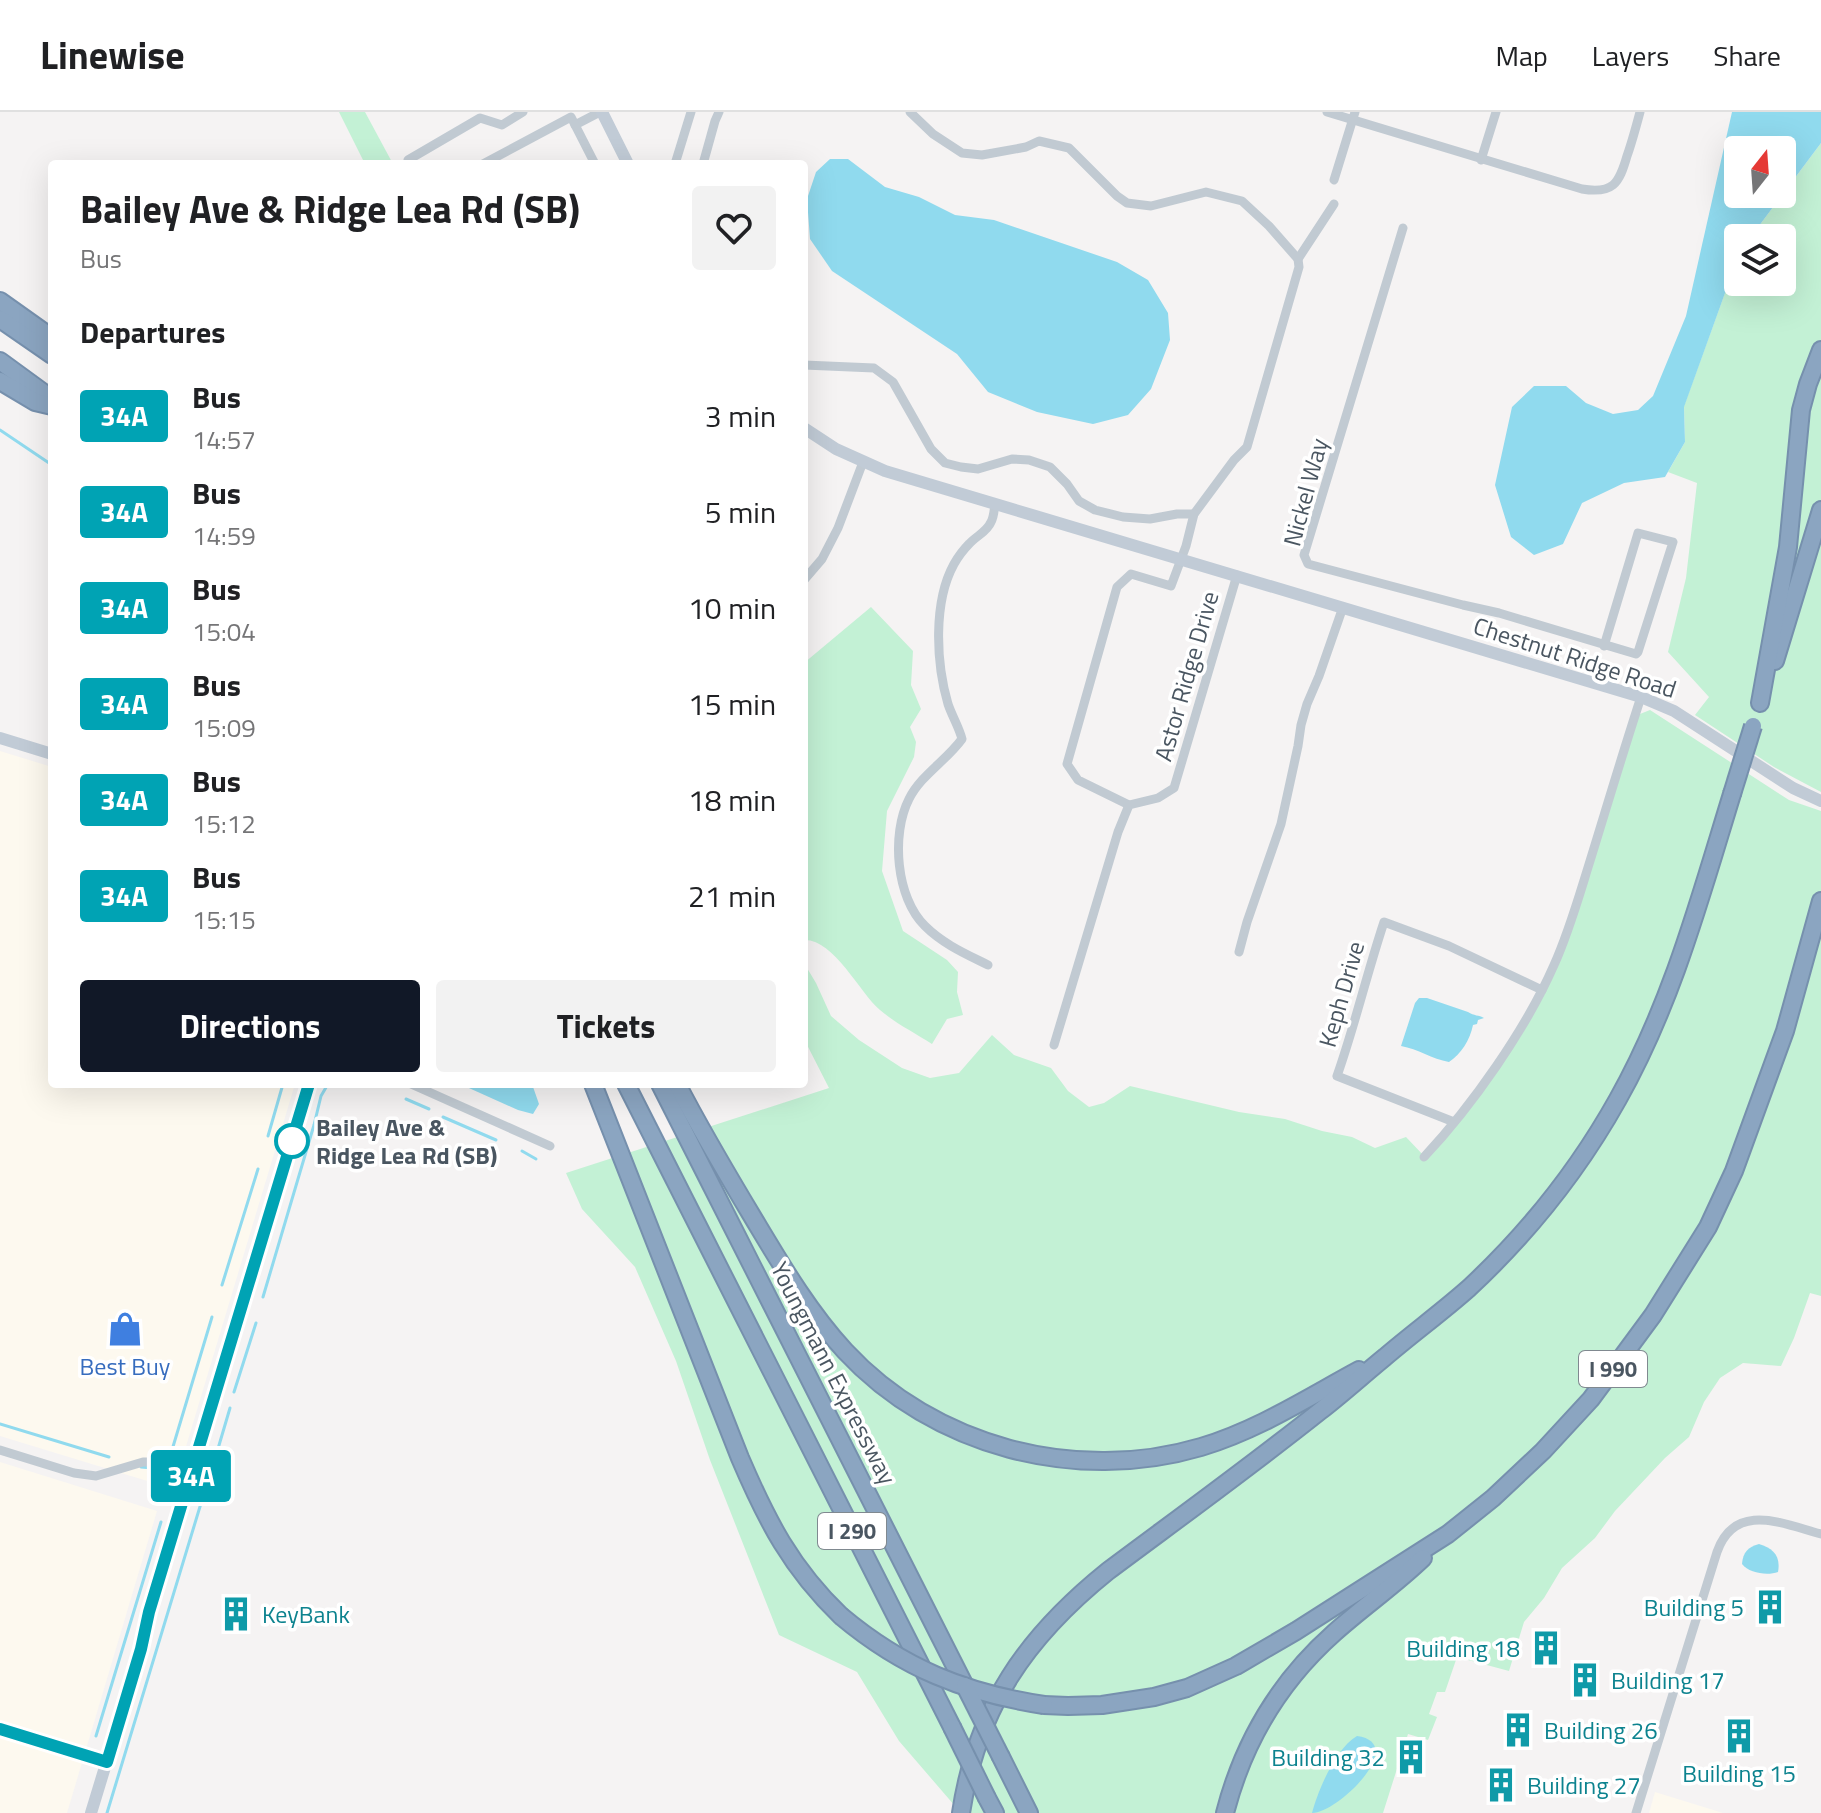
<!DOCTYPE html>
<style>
:root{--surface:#fff;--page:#f2f2f2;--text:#202124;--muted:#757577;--line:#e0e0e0;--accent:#111827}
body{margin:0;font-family:"Titillium Web",sans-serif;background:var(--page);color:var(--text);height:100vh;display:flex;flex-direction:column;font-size:30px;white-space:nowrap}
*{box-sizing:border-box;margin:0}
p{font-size:26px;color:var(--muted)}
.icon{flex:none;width:44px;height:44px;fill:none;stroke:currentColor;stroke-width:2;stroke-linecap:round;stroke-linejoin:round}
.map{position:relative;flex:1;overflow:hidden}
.side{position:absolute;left:48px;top:48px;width:760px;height:928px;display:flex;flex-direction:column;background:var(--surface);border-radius:8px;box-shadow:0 8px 32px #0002}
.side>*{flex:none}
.badge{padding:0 16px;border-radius:6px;font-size:28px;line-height:52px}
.needle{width:52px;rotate:17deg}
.tools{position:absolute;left:1724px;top:24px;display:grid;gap:16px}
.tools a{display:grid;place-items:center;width:72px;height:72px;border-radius:8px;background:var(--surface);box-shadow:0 8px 32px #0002;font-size:40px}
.map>.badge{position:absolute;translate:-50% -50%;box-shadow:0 0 0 4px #fff}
h2{padding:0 32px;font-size:30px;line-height:72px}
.round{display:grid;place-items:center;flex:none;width:84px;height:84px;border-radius:8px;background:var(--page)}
.head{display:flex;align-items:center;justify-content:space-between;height:136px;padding:0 32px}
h1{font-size:38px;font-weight:700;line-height:60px}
.button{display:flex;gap:16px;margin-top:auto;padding:16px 32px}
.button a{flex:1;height:92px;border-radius:8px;background:var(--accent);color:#fff;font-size:32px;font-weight:700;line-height:92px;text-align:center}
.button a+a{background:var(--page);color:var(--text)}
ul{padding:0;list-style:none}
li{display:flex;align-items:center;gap:24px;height:96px;padding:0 32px}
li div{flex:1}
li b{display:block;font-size:30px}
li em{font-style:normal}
li .badge{min-width:88px;font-weight:700;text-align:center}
header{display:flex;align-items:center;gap:48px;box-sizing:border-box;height:112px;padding:0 40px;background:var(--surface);border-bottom:2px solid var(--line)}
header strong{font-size:38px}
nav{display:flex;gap:44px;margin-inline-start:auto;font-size:28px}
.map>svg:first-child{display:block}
.commercial{fill:#fdf9ef}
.green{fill:#c3f1d5}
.water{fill:#90daee;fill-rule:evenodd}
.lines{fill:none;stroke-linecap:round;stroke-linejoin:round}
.stream{stroke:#90daee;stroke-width:3}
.highway-casing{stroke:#7690ad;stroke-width:20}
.street{stroke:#c1cad2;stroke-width:9}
.secondary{stroke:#c1cbd6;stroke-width:12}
.highway{stroke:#8ba5c1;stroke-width:16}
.highway-bridge-casing{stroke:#7690ad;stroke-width:20;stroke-linecap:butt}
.highway-bridge{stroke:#8ba5c1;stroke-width:16}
.line-casing{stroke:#fff;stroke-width:18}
.line{stroke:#00a3b4;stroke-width:12}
.stop-dot{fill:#fff;stroke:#00a3b4;stroke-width:4}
.labels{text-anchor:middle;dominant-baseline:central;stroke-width:7;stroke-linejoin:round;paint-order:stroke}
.shield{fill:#fff;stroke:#808990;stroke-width:2}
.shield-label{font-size:22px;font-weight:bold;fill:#4a5661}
.street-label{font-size:24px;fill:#4a5661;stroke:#fff}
.stop-label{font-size:24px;font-weight:bold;fill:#4a5661;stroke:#fff;text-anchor:start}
.shop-label{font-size:24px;fill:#366cbe;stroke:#fff}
.culture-label{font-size:24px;fill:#0d838f;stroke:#fff;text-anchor:start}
</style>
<header>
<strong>Linewise</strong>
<nav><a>Map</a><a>Layers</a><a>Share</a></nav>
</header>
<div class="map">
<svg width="1821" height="1701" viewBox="0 0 1821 1701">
<rect width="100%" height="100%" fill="#f5f3f3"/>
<g class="commercial">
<polygon points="0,639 52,655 52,972 295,972 175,1371 167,1375 0,1324"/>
<polygon points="0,1350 157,1399 67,1701 0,1701"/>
<polygon points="1655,1680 1723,1701 1649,1701"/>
</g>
<g class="green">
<polygon points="339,0 365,0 393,52 365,52"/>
<polygon points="1821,31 1821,680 1774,655 1695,603 1709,585 1668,540 1686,466 1697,371 1668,360 1685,330 1684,294 1738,145 1738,170 1782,170 1782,126 1750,126"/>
<path d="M871,495L913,539L911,573L921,597L910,615L916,630L914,645L887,699L882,759L903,819L947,848L958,860L957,880L963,903L947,907L932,932C915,921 895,911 880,898C859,880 834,827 804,828V551Z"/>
<polygon points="1650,598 1789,688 1821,699 1821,1184 1810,1181 1794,1226 1781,1254 1743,1251 1720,1266 1704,1290 1689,1325 1665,1346 1615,1399 1595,1426 1562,1456 1544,1486 1524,1510 1509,1559 1457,1545 1445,1580 1437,1580 1429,1602 1437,1605 1428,1628 1408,1622 1383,1701 961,1701 899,1629 857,1560 779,1523 710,1348 676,1249 635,1155 582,1097 566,1061 829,976 804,927 804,851 816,871 831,904 859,928 902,956 930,966 959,961 992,923 1014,943 1051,956 1068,979 1089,995 1104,991 1130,974 1239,1000 1285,1007 1322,1019 1352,1025 1375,1036 1406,1025 1425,1045 1503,943 1555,852 1635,604"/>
</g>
<g class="water">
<path d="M1732,0H1821V31L1750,126H1738V145L1684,295L1685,330L1665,365L1624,371L1582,391L1563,432L1534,443L1511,425L1495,373L1512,295L1534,274H1566L1586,291L1613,302L1638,298L1653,284L1686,204ZM1738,38H1782V82H1738Z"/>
<polygon points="830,47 848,47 885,75 919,85 955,103 994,108 1117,150 1148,168 1168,201 1170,228 1151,277 1128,303 1093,312 1037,300 988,280 957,242 832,159 810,127 807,87 816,60"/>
<path d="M1419,886H1427L1468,900C1474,904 1479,903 1484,906L1478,908L1477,912L1473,913C1470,928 1461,942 1449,950C1432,947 1418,937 1401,934L1415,891Z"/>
<polygon points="460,972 532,972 539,992 533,1002 518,998"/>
<path d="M1759,1432C1773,1436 1781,1444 1778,1460C1767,1464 1749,1461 1742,1452C1743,1440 1748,1435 1759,1432Z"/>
<path d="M1357,1624C1409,1631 1338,1701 1312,1701C1318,1678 1336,1636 1357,1624Z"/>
</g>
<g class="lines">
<g class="stream">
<polyline points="0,318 52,353"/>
<polyline points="406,987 429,997"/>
<polyline points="443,1005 496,1028"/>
<polyline points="268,1024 283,972"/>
<polyline points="522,1039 536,1047"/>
<polyline points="222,1173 258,1057"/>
<polyline points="263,1185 314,1013 321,984 328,972"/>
<polyline points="234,1280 256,1211"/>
<polyline points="0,1312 109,1345"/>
<polyline points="172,1338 212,1205"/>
<polyline points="141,1355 152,1356"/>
<polyline points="212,1357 230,1296"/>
<polyline points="157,1363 158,1357"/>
<polyline points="203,1384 206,1372"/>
<polyline points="96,1624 161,1410"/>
<polyline points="107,1701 202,1388"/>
</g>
<g class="highway-casing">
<g id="highway">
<polyline points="0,189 52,226"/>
<polyline points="0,207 52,243"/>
<polyline points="0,249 52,287"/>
<polyline points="0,269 35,290 52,294"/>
<polyline points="1775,549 1821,398"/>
<polyline points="1760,591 1788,435 1801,298 1808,272 1821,238"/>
<path d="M593,972L740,1346C767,1409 791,1456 841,1504"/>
<polyline points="626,972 952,1615"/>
<polyline points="660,972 965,1574"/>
<path d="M677,972C701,1019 728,1064 755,1109C782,1154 809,1200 845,1239C934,1335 1076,1372 1201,1335C1258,1318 1307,1286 1359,1258"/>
<polyline points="1044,1593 1068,1594 1102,1593 1154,1585 1187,1576 1236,1554 1296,1519 1448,1422 1493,1386 1543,1339 1591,1287 1653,1203 1708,1115 1734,1059 1785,919 1821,789"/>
<polyline points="1001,1645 1029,1701"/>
<polyline points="987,1686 995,1701"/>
<path d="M961,1701C977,1595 1026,1525 1108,1459C1179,1406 1251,1354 1320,1299C1342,1282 1363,1263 1385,1245C1413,1221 1442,1200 1469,1176C1528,1121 1579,1057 1618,987C1672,891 1700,786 1732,682"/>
<path d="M1225,1701C1243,1631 1280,1569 1334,1521C1363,1495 1395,1473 1423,1446"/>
</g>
</g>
<g class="street">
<polyline points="910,0 933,22 962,41 982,43 1026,35 1039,29 1069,36 1117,84 1127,91 1151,94 1206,80 1242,89 1269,114 1298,147 1299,155 1247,335 1234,348 1194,402 1186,434 1171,474 1131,462 1117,475 1067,652 1078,668 1129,693"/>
<path d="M1327,0L1582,77C1613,82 1619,72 1627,44C1632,30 1636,15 1640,0"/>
<polyline points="575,13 600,0"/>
<polyline points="408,48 480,6 502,13 523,0"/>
<polyline points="1481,48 1496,0"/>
<polyline points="483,52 571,5 595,52"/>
<polyline points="675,52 691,0"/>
<polyline points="703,52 715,9 719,0"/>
<polyline points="1334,68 1355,0"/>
<polyline points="1403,116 1304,443 1308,452 1463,493 1499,501 1636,542 1638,540 1673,430 1638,421 1604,534"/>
<polyline points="1298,147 1334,92"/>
<polyline points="804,253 874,256 893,270 931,337 945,351 961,355 978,357 1012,347 1029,348 1050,355 1067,372 1079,389 1095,398 1123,405 1150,407 1177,402 1194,402"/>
<polyline points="804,468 822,447 838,416 863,350"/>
<polyline points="1239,840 1247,810 1281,712 1298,634 1301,613 1307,592 1319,564 1343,495"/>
<path d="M988,853C966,842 943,832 925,814C896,786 891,722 909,687C921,663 946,649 962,627C959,615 952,604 948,592C936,551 933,490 954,452C958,445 964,437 969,432C976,424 987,420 991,410C994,405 994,398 995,392"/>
<polyline points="1054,933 1118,720 1129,693 1158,686 1174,676 1237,463"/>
<polyline points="411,972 550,1034"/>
<path d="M1454,1010L1337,964C1355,913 1367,861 1384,810L1449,834L1542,878"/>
<path d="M1424,1045C1472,994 1526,917 1554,853C1569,820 1579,784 1590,749C1607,694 1623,640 1641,585"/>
<polyline points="0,1338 74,1361 96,1364 143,1350 173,1350 193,1357"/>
<path d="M1636,1701L1717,1440C1735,1389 1783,1412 1821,1422"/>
</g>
<g class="secondary">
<polyline points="602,0 628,52"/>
<polyline points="804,316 836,337 885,359 1641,585 1674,599 1793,676 1821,689"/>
<polyline points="0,626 52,642"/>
<polyline points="91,1701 141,1537 149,1500 309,972"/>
</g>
<use href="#highway" class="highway"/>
<g class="highway-bridge-casing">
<g id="highway-bridge">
<polyline points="1732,682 1753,614"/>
<path d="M841,1504C903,1556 965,1581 1044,1593"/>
<polyline points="965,1574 1001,1645"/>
<polyline points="952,1615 987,1686"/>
</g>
</g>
<use href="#highway-bridge" class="highway-bridge"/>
</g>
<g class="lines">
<g class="line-casing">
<polyline id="line" points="0,1617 107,1650 141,1537 149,1500 309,972"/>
</g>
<use href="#line" class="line"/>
</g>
<defs>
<g id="shop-bare" transform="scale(2.76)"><path d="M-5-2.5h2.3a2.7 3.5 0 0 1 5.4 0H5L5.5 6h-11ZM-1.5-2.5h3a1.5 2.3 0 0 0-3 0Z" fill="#3f7fe0" stroke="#fff" stroke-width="2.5" paint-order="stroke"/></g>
<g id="building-bare" transform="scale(2.76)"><path d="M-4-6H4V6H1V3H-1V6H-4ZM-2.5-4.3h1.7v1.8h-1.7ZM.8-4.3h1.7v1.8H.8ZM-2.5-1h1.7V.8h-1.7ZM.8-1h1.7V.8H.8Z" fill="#0f9aa8" stroke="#fff" stroke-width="2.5" paint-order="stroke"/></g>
</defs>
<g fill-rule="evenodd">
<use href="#shop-bare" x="125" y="1217"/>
<use href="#building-bare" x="1770" y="1495"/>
<use href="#building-bare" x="236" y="1502"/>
<use href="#building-bare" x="1546" y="1536"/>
<use href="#building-bare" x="1585" y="1568"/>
<use href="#building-bare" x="1518" y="1618"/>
<use href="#building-bare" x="1739" y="1624"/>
<use href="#building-bare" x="1411" y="1645"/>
<use href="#building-bare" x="1501" y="1673"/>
</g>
<circle class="stop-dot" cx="292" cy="1029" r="16"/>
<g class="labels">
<g class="shield">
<rect x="1579" y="1239" width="68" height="36" rx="6"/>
<rect x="818" y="1401" width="68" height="36" rx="6"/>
</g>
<g class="shield-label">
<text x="1613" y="1257">I 990</text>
<text x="852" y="1419">I 290</text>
</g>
<g class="street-label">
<text transform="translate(1305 380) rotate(-75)">Nickel Way</text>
<text transform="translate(1575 545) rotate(18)">Chestnut Ridge Road</text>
<text transform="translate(1186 564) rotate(-74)">Astor Ridge Drive</text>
<text transform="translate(1341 882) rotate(-74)">Keph Drive</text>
<text transform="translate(834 1261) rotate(63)">Youngmann Expressway</text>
</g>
<g class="stop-label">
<text x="316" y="1015">Bailey Ave &amp;<tspan x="316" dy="28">Ridge Lea Rd (SB)</tspan></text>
</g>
<g class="shop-label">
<text x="125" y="1254">Best Buy</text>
</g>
<g class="culture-label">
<text x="1744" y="1495" text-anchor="end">Building 5</text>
<text x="262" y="1502">KeyBank</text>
<text x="1520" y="1536" text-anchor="end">Building 18</text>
<text x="1611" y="1568">Building 17</text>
<text x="1544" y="1618">Building 26</text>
<text x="1385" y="1645" text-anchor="end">Building 32</text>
<text x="1739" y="1661" text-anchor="middle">Building 15</text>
<text x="1527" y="1673">Building 27</text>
</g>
</g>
</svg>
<div class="tools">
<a><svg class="needle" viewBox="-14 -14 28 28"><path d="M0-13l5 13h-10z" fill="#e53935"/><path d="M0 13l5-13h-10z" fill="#757577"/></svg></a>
<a><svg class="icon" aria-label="layers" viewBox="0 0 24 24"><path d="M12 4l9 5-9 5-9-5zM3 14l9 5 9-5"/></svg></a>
</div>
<b class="badge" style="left:191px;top:1364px;background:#00a3b4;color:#fff">34A</b>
<section class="side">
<div class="head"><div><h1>Bailey Ave &amp; Ridge Lea Rd (SB)</h1><p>Bus</p></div><a class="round"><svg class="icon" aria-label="heart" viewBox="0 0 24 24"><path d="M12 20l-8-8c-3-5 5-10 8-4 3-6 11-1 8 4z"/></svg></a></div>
<h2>Departures</h2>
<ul>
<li><span class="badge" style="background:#00a3b4;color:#fff">34A</span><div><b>Bus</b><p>14:57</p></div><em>3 min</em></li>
<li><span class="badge" style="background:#00a3b4;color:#fff">34A</span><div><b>Bus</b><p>14:59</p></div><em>5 min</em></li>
<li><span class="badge" style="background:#00a3b4;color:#fff">34A</span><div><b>Bus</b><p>15:04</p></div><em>10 min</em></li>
<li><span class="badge" style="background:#00a3b4;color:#fff">34A</span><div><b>Bus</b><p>15:09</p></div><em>15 min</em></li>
<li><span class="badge" style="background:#00a3b4;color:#fff">34A</span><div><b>Bus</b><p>15:12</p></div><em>18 min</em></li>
<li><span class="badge" style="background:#00a3b4;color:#fff">34A</span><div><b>Bus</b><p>15:15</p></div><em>21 min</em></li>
</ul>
<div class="button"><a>Directions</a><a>Tickets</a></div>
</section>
</div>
